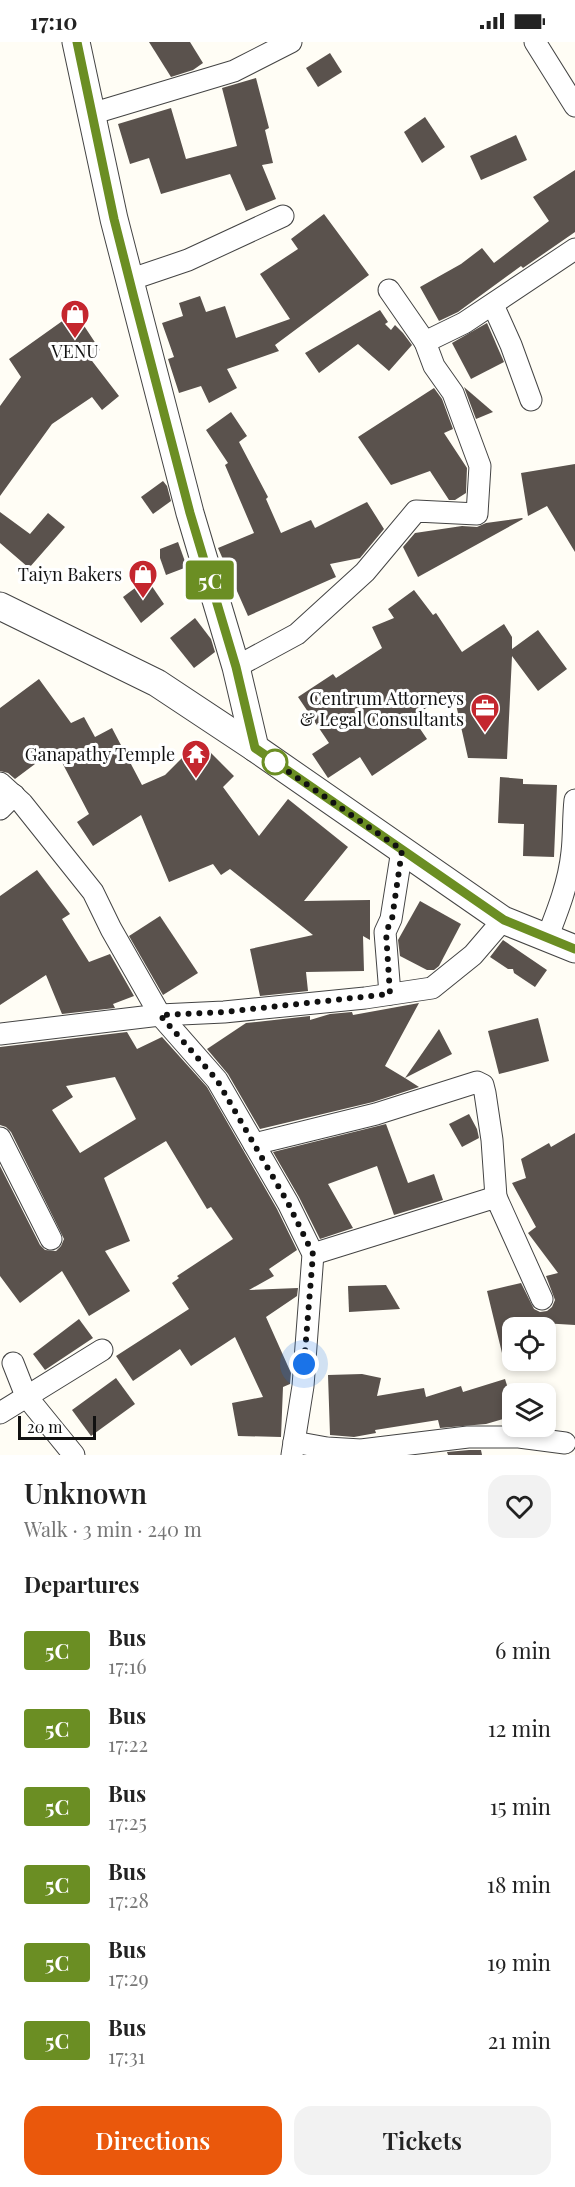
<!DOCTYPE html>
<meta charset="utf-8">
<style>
:root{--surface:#fff;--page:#f2f2f2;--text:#222;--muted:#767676;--accent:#ea580c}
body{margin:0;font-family:"Playfair Display",serif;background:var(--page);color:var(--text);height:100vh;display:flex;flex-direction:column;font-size:22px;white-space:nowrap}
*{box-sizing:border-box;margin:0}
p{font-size:20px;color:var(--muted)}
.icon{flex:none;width:33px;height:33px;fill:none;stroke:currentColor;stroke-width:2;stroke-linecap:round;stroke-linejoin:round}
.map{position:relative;height:1413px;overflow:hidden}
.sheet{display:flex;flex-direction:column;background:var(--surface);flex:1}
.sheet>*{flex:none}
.badge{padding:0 12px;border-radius:4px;font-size:21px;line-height:39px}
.controls{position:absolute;left:502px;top:1275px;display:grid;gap:12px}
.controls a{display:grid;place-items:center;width:54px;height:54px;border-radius:12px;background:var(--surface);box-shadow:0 3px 9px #0003;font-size:30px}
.scale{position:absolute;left:18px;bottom:15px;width:78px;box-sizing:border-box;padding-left:6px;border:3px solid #111;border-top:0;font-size:16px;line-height:21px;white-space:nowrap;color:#111;-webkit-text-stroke:4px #fff;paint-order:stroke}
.you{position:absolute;width:30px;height:30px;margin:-15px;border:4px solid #fff;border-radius:50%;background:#1a73e8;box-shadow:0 0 0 9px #1a73e833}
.map>.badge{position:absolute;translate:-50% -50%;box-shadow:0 0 0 3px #fff}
h2{padding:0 24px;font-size:22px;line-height:54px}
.round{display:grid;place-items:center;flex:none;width:63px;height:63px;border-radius:18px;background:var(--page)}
.summary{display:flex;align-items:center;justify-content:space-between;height:102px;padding:0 24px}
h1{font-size:28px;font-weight:600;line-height:45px}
.primary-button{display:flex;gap:12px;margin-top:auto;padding:12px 24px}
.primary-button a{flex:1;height:69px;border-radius:18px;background:var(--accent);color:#fff;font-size:24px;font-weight:600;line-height:69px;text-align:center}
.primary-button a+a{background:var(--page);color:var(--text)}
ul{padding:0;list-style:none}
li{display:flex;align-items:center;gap:18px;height:78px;padding:0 24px}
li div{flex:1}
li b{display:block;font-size:22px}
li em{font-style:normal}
li .badge{min-width:66px;font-weight:700;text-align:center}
.status{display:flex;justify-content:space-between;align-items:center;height:42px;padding:0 30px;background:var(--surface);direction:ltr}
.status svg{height:16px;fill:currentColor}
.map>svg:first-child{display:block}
.building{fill:#5a524d;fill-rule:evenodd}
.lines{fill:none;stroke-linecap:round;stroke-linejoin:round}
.minor-casing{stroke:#444;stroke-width:23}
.tertiary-casing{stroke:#444;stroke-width:29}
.minor{stroke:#fff;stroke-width:21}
.tertiary{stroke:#fff;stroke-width:27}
.line-casing{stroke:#fff;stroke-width:14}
.line{stroke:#6b8e23;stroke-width:9}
.walk{stroke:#111;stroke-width:6;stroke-dasharray:0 10.8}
.stop-dot{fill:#fff;stroke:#6b8e23;stroke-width:3}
.labels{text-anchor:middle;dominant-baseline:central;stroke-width:6;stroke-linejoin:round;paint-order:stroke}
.poi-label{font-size:18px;fill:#111;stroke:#fff;text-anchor:end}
</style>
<div class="status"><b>17:10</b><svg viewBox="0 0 49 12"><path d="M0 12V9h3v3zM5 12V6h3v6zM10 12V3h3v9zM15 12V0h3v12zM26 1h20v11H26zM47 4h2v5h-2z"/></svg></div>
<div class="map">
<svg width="575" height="1413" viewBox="0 0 575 1413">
<rect width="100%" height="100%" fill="#fffdf5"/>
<g class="building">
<polygon points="149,0 190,0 203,21 193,28 171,35"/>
<polygon points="330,11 342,30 318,45 306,26"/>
<polygon points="256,36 269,86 265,88 273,121 262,123 276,157 246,169 230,132 161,152 149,116 130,122 118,82 171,66 186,117 237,104 222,46"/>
<polygon points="425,75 445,105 422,121 404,90"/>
<polygon points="516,93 527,118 481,138 470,114"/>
<polygon points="575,128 575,190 523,226 521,224 458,270 439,279 420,245 461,222 482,206 494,221 549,179 533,155"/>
<polygon points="324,172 369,233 275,303 279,309 227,327 237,346 209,361 201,344 179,351 168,317 174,315 162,281 183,274 179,261 200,254 206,270 225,264 236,296 290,277 260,232 298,207 291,197"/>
<polygon points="380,268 388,280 385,282 391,288 395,283 403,291 412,303 389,329 358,302 319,331 305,311"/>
<polygon points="75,270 100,308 89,315 119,354 102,368 92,355 52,382 0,454 0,364 21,335 9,317"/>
<polygon points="487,281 504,320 471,337 452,301"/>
<polygon points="464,345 493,370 476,377"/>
<polygon points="434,346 442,357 453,387 444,391 467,426 466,451 455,458 449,458 430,429 391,443 358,395"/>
<polygon points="231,370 247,394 239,400 268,455 266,457 281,491 311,478 315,486 367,460 384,487 360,516 330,522 336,535 248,574 218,506 254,491 225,423 228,421 206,388"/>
<polygon points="575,422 575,510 547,464 528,474 521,431"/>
<polygon points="163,439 167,444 171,459 153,472 141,455"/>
<polygon points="0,470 30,492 48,471 65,485 29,526 0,501"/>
<polygon points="522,476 523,477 418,535 403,505 415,491 462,484 477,485 486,481"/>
<polygon points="178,500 187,525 166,533 160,516 160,507"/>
<polygon points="147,537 164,562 141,581 123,555"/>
<polygon points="414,548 433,573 436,571 462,610 504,582 512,595 512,607 538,588 567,627 538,649 512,614 507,717 468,716 453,649 412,675 427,697 372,734 360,715 328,736 312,712 329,701 298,655 333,632 336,636 382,606 372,585 394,576 388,567"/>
<polygon points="195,576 211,597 215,610 194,626 170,596"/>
<polygon points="39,637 71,681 84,675 95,695 112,686 142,743 165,733 199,699 234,734 223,745 259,794 288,757 348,805 304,859 370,858 370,898 363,894 364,929 306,930 308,949 260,954 250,907 313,893 230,827 221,833 213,822 169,840 141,773 93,804 77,780 89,772 55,707 15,737 8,731 0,729 0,666"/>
<polygon points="500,735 523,737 523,742 557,743 554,815 523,814 524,782 498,781"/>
<polygon points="37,828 70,872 62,877 89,920 110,912 134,954 113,962 115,966 62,972 46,933 0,963 0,854"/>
<polygon points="420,859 461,882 439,924 434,928 427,928 400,914 398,898"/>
<polygon points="160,874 198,931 163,953 129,894"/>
<polygon points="503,898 547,928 535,945 514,931 513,927 508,927 490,915"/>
<polygon points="419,961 385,1024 405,1036 439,987 452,1012 405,1036 419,1045 373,1060 260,1087 228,1032 207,1007 246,981 310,974 310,978 330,972 352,970 353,973"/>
<polygon points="538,976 549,1019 499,1032 488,989"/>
<path d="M127,990L137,1007L162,995L207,1045L277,1167L297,1208L269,1227L274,1234L249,1248L298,1246L297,1254L266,1275L291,1331L290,1342L283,1345L281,1395L238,1394L232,1361L263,1355L235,1295L191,1324L180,1307L133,1339L116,1314L189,1267L172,1241L179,1236L177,1234L233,1197L211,1165L207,1167L166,1099L104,1136L130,1199L105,1209L130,1249L89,1274L62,1229L20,1261L0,1234V1124L40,1203L45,1208L56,1209L61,1204L64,1197L11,1090L6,1085L0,1083V1005ZM115,1035L136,1077L80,1111L52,1068L73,1055L66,1044Z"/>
<polygon points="469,1072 477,1087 479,1096 462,1105 449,1082"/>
<polygon points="386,1082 408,1141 434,1132 443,1158 394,1173 377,1124 328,1142 353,1186 320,1197 299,1155 273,1110"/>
<polygon points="575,1091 575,1283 542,1281 543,1286 513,1286 513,1308 502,1311 487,1249 521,1241 534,1267 540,1270 547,1269 552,1265 555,1258 546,1234 558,1231 528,1191 536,1185 512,1141 526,1136 521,1117 549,1101 551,1105"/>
<polygon points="386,1243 400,1267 349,1270 348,1244"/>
<polygon points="79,1277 93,1296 45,1328 33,1312"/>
<polygon points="362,1332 381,1336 377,1354 424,1346 426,1355 461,1344 463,1350 505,1337 513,1362 513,1374 486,1382 440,1386 438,1378 375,1388 376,1391 354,1395 330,1393 328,1333"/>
<polygon points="116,1336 135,1362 91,1394 72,1368"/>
<polygon points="469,1408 481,1408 482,1413 448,1413 447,1410"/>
</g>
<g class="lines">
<g class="minor-casing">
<g id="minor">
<polyline points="535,0 575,64"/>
<polyline points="91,72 234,29 291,0"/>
<polyline points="129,238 188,218 283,174"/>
<polyline points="389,248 425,300"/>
<polyline points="493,263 511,303 531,358"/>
<polyline points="236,625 297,592 365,530 416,469 477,472 480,424 453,351 434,324 425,300 464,281 575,207"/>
<polyline points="0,741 22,761 93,850 111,887 160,973 217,1038 288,1161 313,1212 303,1344 292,1413"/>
<polyline points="0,767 14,753"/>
<path d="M547,896C558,868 569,840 572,810C574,793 573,776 575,758"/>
<polyline points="390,952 385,890 391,877 402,808"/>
<polyline points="0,992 160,973 224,970 365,956 432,946 473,913 503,878"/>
<polyline points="0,1096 51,1197"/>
<polyline points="254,1102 376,1072 477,1040 483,1043 485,1051 492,1098 496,1155"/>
<polyline points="313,1212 496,1155 542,1257"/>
<polyline points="13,1321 26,1354 74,1413"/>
<polyline points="0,1371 102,1308"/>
<polyline points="294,1400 327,1406 361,1408 468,1395 519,1395 565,1401"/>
</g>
</g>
<g class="tertiary-casing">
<g id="tertiary">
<polyline points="76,0 114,177 190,471 236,625 255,706 503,878 575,907"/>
<polyline points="0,564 157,641 255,706"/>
</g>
</g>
<use href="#minor" class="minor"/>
<use href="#tertiary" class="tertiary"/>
</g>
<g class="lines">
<g class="line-casing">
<polyline id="line" points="77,0 114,177 134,256 190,471 236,625 255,706 504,878 575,907"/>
</g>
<use href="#line" class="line"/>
<polyline class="walk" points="275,720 273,719 402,808 392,877 386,890 390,952 224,970 160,973 217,1038 288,1161 313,1212 304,1322"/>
</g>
<defs>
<g id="shop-pin" transform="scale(1.5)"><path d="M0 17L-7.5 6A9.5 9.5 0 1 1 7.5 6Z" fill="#c4262e" stroke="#fff"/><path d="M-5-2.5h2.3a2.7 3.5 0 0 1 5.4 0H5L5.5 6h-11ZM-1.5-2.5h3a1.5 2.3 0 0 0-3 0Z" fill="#fff"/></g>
<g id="office-pin" transform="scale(1.5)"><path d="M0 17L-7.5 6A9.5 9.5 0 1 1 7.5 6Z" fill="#c4262e" stroke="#fff"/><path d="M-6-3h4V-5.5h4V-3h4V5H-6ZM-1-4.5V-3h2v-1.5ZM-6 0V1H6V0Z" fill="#fff"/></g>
<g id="temple-pin" transform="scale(1.5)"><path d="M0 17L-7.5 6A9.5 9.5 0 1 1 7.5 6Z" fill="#c4262e" stroke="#fff"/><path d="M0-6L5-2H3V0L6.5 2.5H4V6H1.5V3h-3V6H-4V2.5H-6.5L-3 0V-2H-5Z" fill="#fff"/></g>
</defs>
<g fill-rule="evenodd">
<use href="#shop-pin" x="75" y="272"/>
<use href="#shop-pin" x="143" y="532"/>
<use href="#office-pin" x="485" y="666"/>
<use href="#temple-pin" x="196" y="712"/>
</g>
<circle class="stop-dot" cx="275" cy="720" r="12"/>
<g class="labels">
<g class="poi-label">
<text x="75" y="309" text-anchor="middle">VENU</text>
<text x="122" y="532">Taiyn Bakers</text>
<text x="464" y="656">Centrum Attorneys<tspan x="464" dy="21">&amp; Legal Consultants</tspan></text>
<text x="175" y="712">Ganapathy Temple</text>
</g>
</g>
</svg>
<div class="controls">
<a><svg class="icon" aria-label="locate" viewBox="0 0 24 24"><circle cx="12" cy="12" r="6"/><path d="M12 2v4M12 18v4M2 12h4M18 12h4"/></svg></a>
<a><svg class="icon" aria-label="layers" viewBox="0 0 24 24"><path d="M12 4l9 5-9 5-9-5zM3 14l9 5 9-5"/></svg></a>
</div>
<div class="scale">20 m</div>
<div class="you" style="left:304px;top:1322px"></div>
<b class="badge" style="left:210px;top:538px;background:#6b8e23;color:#fff">5C</b>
</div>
<section class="sheet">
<div class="summary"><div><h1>Unknown</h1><p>Walk · 3 min · 240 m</p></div><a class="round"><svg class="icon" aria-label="heart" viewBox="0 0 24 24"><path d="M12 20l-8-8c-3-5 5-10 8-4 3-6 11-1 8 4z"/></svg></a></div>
<h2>Departures</h2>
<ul>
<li><span class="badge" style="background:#6b8e23;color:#fff">5C</span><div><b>Bus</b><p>17:16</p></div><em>6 min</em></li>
<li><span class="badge" style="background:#6b8e23;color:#fff">5C</span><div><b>Bus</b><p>17:22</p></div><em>12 min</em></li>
<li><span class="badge" style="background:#6b8e23;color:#fff">5C</span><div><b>Bus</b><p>17:25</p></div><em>15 min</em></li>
<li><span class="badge" style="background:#6b8e23;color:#fff">5C</span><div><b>Bus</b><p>17:28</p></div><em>18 min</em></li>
<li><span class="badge" style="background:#6b8e23;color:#fff">5C</span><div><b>Bus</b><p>17:29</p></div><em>19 min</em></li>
<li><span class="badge" style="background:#6b8e23;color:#fff">5C</span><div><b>Bus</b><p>17:31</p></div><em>21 min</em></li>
</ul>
<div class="primary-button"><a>Directions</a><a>Tickets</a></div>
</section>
